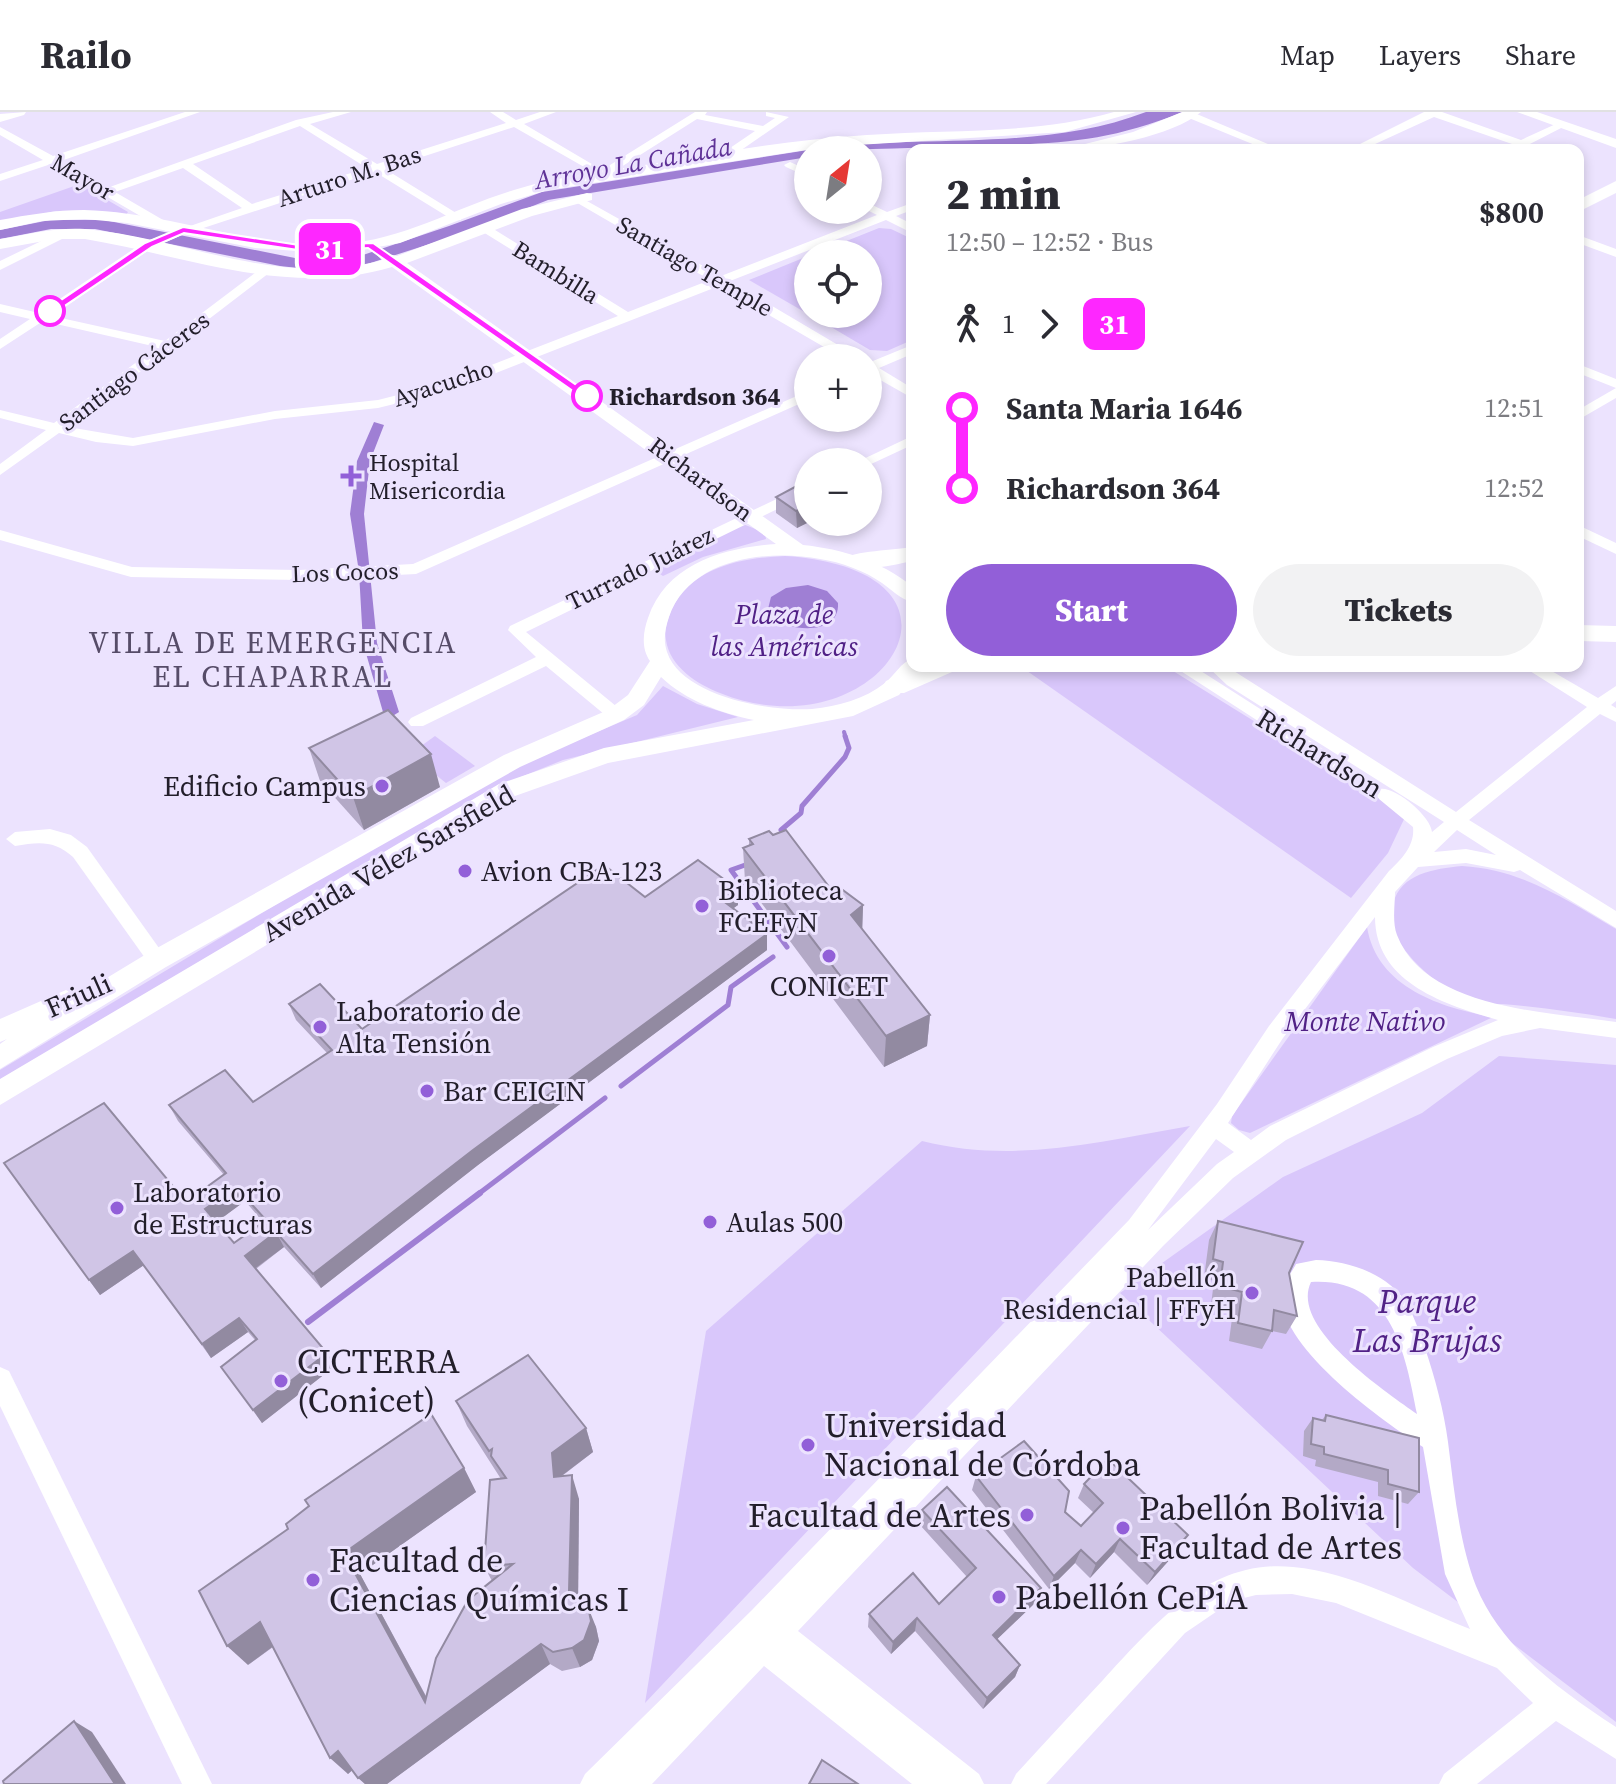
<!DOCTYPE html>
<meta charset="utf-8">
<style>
:root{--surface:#fff;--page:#f2f2f3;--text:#2b2b33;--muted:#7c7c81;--line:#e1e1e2;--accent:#925fd8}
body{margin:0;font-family:"Source Serif 4",serif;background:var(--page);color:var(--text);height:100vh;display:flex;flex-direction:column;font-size:30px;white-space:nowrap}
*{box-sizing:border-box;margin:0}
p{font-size:26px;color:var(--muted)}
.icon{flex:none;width:44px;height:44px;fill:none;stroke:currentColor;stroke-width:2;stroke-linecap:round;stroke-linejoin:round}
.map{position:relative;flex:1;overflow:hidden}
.panel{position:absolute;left:906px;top:32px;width:678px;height:528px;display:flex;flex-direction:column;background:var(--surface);border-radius:16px;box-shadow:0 4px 12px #0003}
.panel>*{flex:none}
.badge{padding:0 16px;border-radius:12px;font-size:28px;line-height:52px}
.needle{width:52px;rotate:30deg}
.buttons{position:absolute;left:794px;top:24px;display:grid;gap:16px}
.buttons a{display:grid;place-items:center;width:88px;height:88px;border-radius:50%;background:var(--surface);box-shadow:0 4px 12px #0003;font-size:40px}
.map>.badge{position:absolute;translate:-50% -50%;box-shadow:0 0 0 4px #fff}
.legs{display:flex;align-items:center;gap:12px;height:88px;padding:0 40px;font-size:26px}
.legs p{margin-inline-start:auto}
.summary{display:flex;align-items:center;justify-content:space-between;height:136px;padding:0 40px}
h1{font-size:44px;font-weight:800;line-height:60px}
.cta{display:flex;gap:16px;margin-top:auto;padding:16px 40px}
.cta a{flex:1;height:92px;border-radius:48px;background:var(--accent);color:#fff;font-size:32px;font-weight:800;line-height:92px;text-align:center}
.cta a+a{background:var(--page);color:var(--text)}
ul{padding:0 40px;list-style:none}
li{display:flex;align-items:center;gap:28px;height:80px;font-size:30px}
li i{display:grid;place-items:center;width:12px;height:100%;margin:0 10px;background:currentColor}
li i::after{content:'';width:20px;height:20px;margin:-10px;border:6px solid;border-radius:50%;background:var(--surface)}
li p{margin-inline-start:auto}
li:first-child i{background:linear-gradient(#0000 50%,currentColor 0)}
li:last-child i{background:linear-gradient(currentColor 50%,#0000 0)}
header{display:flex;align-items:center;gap:48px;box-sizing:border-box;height:112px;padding:0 40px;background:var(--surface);border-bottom:2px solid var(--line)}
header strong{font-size:38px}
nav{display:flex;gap:44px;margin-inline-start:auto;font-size:28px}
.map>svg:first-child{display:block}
.green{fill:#d9c7fb}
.water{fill:#9f7fd4}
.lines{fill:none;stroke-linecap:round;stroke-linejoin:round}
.stream-far2{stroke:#9f7fd4;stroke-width:4}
.stream-far1{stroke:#9f7fd4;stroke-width:5}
.stream{stroke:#9f7fd4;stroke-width:6}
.canal{fill:#9f7fd4;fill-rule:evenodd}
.street{fill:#fff;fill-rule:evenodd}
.secondary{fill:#fff;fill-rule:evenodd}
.primary{fill:#fff;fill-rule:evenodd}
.wall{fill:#b3a9c6;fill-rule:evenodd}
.shaded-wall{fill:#928aa1}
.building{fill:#d0c5e6;stroke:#928aa1;stroke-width:2;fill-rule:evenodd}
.line-1{fill:#fe27ff;stroke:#fff;stroke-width:2}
.stop-1-dot{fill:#fff;stroke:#fe27ff;stroke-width:4}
.poi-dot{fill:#925fd8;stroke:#ece3fe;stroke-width:3}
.labels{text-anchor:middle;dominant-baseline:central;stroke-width:6;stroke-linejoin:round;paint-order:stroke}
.far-street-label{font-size:24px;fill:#221e2a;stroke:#ece3fe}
.far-stop-label{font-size:24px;font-weight:bold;fill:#221e2a;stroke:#ece3fe;text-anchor:start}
.far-poi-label{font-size:24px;fill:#221e2a;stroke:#ece3fe;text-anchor:start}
.far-water-label{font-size:26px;font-style:italic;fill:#5f3297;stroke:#ece3fe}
.park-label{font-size:28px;font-style:italic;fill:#512186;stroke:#ece3fe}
.street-label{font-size:28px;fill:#221e2a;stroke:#ece3fe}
.poi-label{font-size:28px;fill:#221e2a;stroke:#ece3fe;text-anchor:start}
.neighbourhood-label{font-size:30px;letter-spacing:2px;fill:#564c68;stroke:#ece3fe}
.near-park-label{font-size:34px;font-style:italic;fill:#512186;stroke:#ece3fe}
.near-poi-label{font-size:34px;fill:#221e2a;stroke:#ece3fe;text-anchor:start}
</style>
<header>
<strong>Railo</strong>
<nav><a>Map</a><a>Layers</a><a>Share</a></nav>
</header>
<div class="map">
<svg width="1616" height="1672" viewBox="0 0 1616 1672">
<rect width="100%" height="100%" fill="#ece3fe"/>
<g class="green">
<polygon points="80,72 128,100 126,103 56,99 0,111 0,100"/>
<polygon points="879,116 891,117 912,127 912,228 887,239 870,238 809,202 868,202 868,142 814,142"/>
<polygon points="808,144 808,202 749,168"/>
<polygon points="743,412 765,421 766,427 703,445 663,464 652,457"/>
<path d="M785,444C1002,459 878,645 720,581C697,572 670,555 666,528C664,517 667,510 671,499C691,455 741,446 785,444Z"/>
<polygon points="1020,554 1165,554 1406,703 1388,741 1351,786"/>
<polygon points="663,574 697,592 738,605 563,648 491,677 0,973 0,958 484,668 637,603"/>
<polygon points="435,624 475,654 446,671 410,642"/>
<path d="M1462,754C1521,757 1567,788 1616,817V907C1580,901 1540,895 1502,892C1494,892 1485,894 1478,892C1443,880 1381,833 1393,792C1401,761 1434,757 1462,754Z"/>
<path d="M1367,815C1377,876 1442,896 1493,905L1250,1021L1239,1018L1231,1011L1232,1004Z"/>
<polygon points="1499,944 1616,953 1616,1610 1413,1456 1120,1181 1283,1065 1422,1001"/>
<path d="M1190,1014L645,1591L706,1219L922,1029C1014,1052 1098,1030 1190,1014Z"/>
</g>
<g class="water">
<path d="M1146,0H1183C1104,31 1062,31 979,34C921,35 867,38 809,38C921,21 1039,41 1146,0Z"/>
<polygon points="808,38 808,45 548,88 464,121 358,155 315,158 280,154 95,117 51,117 0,127 0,118 50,108 104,108 295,146 336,147 360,144 449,114 542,80"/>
<path d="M808,473L827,479L838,491C840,524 789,520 772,505L768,497L771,485L786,476Z"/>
</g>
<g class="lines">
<polyline class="stream-far2" points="844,620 846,626"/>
<g class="stream-far1">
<polyline points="786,724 781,718 801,701 802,694 845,645 849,636 845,624"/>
<polyline points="748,752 731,758 787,835"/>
<polyline points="621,974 728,893 731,875 773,845"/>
<polyline points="477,1083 605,986"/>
</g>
<polyline class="stream" points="308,1210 480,1081"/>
<polygon class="canal" points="374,310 384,313 370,349 364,402 377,531 399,600 391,605 383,600 363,531 359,460 350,402 357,349"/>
<g class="street">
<path d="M185,0H200L61,49L107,76L296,8L333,0H351L310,12L377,52L506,11L490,0H503L516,8L540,0H556L524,12L602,58L695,0H707L705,3L763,14L775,6L766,4V0L789,5L737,41L708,46L702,43L704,41L730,36L755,19L697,7L610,62L613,65L607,68L514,15L385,57L461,104V108H453L375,60L182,123L152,136L52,204L165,229L263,155L273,158L68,315L133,326L275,299L378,288L445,271L618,204L483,120V114L487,113L628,200L710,168L574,89L572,87L578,84L721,164L877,103L867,98L868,91L887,100L912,91V98L896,104L912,112V121L886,108L730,169L860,246H843L719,174L455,277L378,296L275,307L133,334L96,330L59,321L0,363V352L46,318L0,306V298L54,311L157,235L43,209L0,237V227L30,207L0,200V192L39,201L144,130L242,96L183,56L115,80L170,112L172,115L166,119L51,52L0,69V62L43,48L0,23V15L53,44ZM300,14L367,56L252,92L193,52Z"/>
<polygon points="1184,0 1192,0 1282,38 1267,38 1184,4"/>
<polygon points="1424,0 1442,0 1521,28 1558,11 1567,13 1518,38 1509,38 1512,32 1434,5 1362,38 1348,38"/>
<polygon points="790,50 808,58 808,65 786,55 784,53"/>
<polygon points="64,118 74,121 0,158 0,149"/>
<polygon points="1578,123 1616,137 1616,145 1578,131"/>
<polygon points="912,233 912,242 879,256 912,276 912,286 868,261 868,251"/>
<polygon points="1578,252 1616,267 1616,286 1578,308 1578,298 1616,276 1578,261"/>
<polygon points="808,279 808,288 416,462 299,468 131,465 0,428 0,418 132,455 299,458 413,452"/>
<polygon points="912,324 912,333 869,353 868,350 857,350"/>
<polygon points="808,372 808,382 526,520 622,599 625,603 622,607 610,607 546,554 423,614 411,614 408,610 411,606 536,545 508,518 510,514"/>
<polygon points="1578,413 1616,431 1616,442 1578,424"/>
<polygon points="1173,554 1193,554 1360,661 1357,665 1345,665"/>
<path d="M1207,554H1226L1456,700L1587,595L1522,554H1543L1598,586L1616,574V589L1611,593L1616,596V610L1600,602L1469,708L1616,799V816L1520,758L1514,760L1466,751L1418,755L1395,780C1395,793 1392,810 1397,823C1425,897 1548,900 1616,910V926L1540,916L1502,924L1447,947L1286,1028L1233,1066L1163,1134L798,1519L979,1662L984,1672H912L764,1554L652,1672H580L585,1662L752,1498L1129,1108L1217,992L1269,914L1389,759C1402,747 1415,733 1413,715L1379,687L1376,682L1379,677C1394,673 1431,704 1432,720L1444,710L1227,573ZM1457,718L1496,743L1466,737L1434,740ZM1375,805C1375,871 1446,893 1498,908L1433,935L1270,1014L1251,1028L1228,1011L1283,926ZM1216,1027L1234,1040L1217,1052L1148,1118Z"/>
<path d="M50,717L71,723L87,735L164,843L167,848L164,853H150L73,745C54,728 39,730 15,734L6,727L15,720Z"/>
<path d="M1316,1148C1347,1149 1383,1160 1403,1186C1413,1200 1419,1219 1425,1236C1435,1266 1444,1299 1448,1330C1454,1377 1459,1430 1476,1474C1502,1537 1561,1579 1616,1615V1647L1556,1609L1477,1672H1439L1444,1662L1533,1591L1497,1556L1336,1491L1292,1482L1256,1483L1232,1489L1185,1521L1046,1672H1011L1016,1662C1045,1630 1074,1599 1103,1568C1154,1513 1209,1446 1293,1455C1353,1460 1414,1495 1470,1517L1445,1462L1423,1335C1384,1310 1275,1233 1282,1180C1283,1171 1292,1160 1296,1152ZM1311,1170C1391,1165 1405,1239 1417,1302C1385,1279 1289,1215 1311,1170Z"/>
<polygon points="0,1255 9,1259 212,1672 182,1672 0,1294"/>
</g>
<g class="secondary">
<polygon points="26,0 24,3 0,10 0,2"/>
<path d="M1114,0H1136L1065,20L825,35L548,78L501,92L400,131L340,142L255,136L127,111L85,107L42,109L0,118V108C28,103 55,98 84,98C171,100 254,138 342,132C403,128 457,95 514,78C562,63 614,58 663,50C731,38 799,27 867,23C950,17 1034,23 1114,0Z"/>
<path d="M1182,0H1201C1173,24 1098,38 1061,38L1133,20Z"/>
<polygon points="1517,0 1537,0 1616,27 1616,36"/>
<path d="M587,81L592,82V88L532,104L407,151L803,433C843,437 880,449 912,474V490C900,487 892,478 882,471C865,459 841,450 820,447C768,437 689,446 669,505C665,517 663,528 667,540C682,585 772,600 812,597C838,594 865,587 885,571C895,563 901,550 912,547V554H924L899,583L853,604L608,651L515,684L0,993V967L499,672L604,636L754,608C721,601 686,589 661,565L644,593L624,608L520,655L166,855L0,957V932L7,927L0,930V907L66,878L77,884L148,841L504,643L608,598L628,583L650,549C641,536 643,520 648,506C667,451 724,436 776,432L392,155C289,186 186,144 85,127H55L0,137V127C28,122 57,115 85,117C186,126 280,177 382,148L377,143L379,140L397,144L522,97Z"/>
</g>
<g class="primary">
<polygon points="1616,69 1616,81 1578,100 1578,88"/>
<path d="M912,435V449C893,453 858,463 844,447C851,439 897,438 912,435Z"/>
<polygon points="1578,513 1616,514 1616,530 1578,529"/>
<polygon points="921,554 956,554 952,560 904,581 886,581 882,575 886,569"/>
</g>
</g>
<g class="wall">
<polygon points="808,368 808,410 809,410 797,416 776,401 776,385"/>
<polygon points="309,636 440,675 364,718 320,669"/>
<polygon points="773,723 830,776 863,793 862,817 930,903 927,934 884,955 745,769 743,736 749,734 749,727"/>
<path d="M737,777L738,793L733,796L767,822V838L478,1053L321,1176L284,1135L256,1157L327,1241L335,1254L262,1311L221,1255L255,1228L248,1220L211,1246L144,1153L100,1183L89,1168L186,1090L224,1063L178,1009L169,993L253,990L327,941L296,908L289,892L362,917L645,785ZM245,1089L263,1110L234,1131L216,1110Z"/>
<polygon points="1218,1109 1297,1204 1286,1222 1272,1219 1262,1237 1229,1229 1233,1199 1211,1193 1214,1169 1204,1166 1209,1128"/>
<polygon points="456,1289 586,1316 593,1340 562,1364 579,1387 578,1483 596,1515 599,1529 592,1548 580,1555 562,1559 550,1552 387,1672 365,1672 352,1658 348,1662 273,1535 248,1553 464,1356 476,1380 360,1462 426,1584 492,1469 484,1454 501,1367 467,1314"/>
<polygon points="1326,1303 1419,1380 1408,1392 1378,1384 1378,1370 1315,1354 1316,1348 1303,1344 1304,1319 1313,1306 1322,1308"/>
<polygon points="976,1364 1065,1400 1081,1414 1094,1401 1078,1386 1084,1372 1188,1423 1180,1436 1147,1473 1114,1440 1090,1466 1075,1451 1049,1477 972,1378"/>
<polygon points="922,1398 1041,1476 1036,1490 997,1527 1020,1553 1015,1565 983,1597 915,1519 891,1542 868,1515 869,1502 939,1492 967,1465 920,1413"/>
</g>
<g class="shaded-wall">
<polygon points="808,394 808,410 809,410 797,416 796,399"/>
<polygon points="431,642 440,675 364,718 353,685"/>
<polygon points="737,777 738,793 723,804 722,788"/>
<polygon points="863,793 862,826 851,803"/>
<polygon points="767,822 767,838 478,1053 321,1176 313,1162 473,1038"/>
<polygon points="930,903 927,934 884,955 886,924"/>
<polygon points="236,1075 245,1089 214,1112 205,1097"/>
<polygon points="276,1120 284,1135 253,1158 245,1144"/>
<polygon points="133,1139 144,1153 100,1183 89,1168"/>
<polygon points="239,1206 248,1220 211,1246 202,1232"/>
<polygon points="327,1241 335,1254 262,1311 253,1298"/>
<polygon points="586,1316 593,1340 560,1365 554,1365 552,1341"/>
<polygon points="464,1356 476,1380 360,1462 438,1607 541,1532 550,1552 387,1672 365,1672 358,1666 344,1441"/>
<polygon points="572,1363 579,1387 578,1500 569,1479"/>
<polygon points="1188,1423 1180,1436 1147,1473 1155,1460"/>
<polygon points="1120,1427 1114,1440 1090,1466 1096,1452"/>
<polygon points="1081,1438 1075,1451 1049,1477 1054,1464"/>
<polygon points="1041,1476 1036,1490 989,1535 993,1523"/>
<polygon points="588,1495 596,1515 599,1529 592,1548 580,1555 572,1536"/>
<polygon points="917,1506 915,1519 891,1542 893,1530"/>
<polygon points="260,1510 279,1530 248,1553 227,1534"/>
<polygon points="1020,1553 1015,1565 983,1597 987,1586"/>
<polygon points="74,1609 92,1620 126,1672 115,1672"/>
<polygon points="338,1639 356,1655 348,1662 330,1646"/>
</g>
<g class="building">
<polygon points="808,368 808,394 796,399 776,385"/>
<polygon points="388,598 431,642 353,685 309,636"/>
<polygon points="786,718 830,776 836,773 863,793 851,803 930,903 886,924 743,736 753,732 749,727 769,719 773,723"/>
<path d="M698,748L737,777L722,788L767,822L473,1038L313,1162L276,1120L245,1144L327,1241L253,1298L221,1255L257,1227L239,1206L202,1232L133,1139L89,1168L4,1051L104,991L186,1090L226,1061L169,993L225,958L253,990L332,938L289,892L320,872L362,917L604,753L645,785ZM236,1075L266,1108L234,1131L205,1097Z"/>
<polygon points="1218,1109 1303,1130 1289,1161 1297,1204 1274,1198 1272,1219 1238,1211 1242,1180 1220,1174 1223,1150 1213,1147"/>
<polygon points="528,1243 586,1316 552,1341 554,1365 572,1363 569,1479 582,1485 588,1495 591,1509 584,1528 572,1536 553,1540 541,1532 358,1666 338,1639 330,1646 260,1510 227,1534 199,1479 288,1417 286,1412 309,1394 305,1388 431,1302 464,1356 344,1441 425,1590 436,1546 468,1488 513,1452 484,1454 490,1368 506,1366 491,1344 492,1337 489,1339 456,1289"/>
<polygon points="1326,1303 1419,1326 1419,1380 1388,1372 1388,1358 1324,1342 1324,1335 1311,1332 1313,1306 1325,1309"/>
<polygon points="1024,1329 1069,1379 1065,1400 1081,1414 1103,1391 1084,1372 1108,1347 1188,1423 1155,1460 1120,1427 1096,1452 1081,1438 1054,1464 976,1364"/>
<polygon points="947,1375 1041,1476 993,1523 1020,1553 987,1586 917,1506 893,1530 869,1502 913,1461 939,1492 976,1456 922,1398"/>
<polygon points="74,1609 115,1672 4,1672 3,1669"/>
<polygon points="822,1648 858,1672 809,1672"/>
</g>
<polygon class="line-1" points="183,115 305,134 373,131 592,284 583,286 368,136 305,139 184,121 152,135 54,201 45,199 145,131"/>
<g class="stop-1-dot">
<circle cx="50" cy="199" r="14"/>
<circle cx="587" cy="284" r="14"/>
</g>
<g class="poi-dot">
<path d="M347 352h8v8h8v8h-8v8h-8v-8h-8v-8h8z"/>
<circle cx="382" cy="674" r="8"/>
<circle cx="465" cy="759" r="8"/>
<circle cx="702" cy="794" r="8"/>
<circle cx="829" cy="844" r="8"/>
<circle cx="320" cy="915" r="8"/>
<circle cx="427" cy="979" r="8"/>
<circle cx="117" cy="1096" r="8"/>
<circle cx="710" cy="1110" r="8"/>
<circle cx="1252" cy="1181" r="8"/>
<circle cx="281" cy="1269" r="8"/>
<circle cx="808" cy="1333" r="8"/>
<circle cx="1027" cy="1403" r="8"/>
<circle cx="1123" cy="1416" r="8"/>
<circle cx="313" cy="1468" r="8"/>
<circle cx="999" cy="1485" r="8"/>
</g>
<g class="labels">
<g class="far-street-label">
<text transform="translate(349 64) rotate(-18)">Arturo M. Bas</text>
<text transform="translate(83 65) rotate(30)">Mayor</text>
<text transform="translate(695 154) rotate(30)">Santiago Temple</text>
<text transform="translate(556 160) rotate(32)">Bambilla</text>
<text transform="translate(134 259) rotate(-37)">Santiago Cáceres</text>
<text transform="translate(443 271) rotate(-18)">Ayacucho</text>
<text transform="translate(701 367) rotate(37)">Richardson</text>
<text transform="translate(640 456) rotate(-26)">Turrado Juárez</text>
<text transform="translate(345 460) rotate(-2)">Los Cocos</text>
</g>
<g class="far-stop-label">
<text x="609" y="284">Richardson 364</text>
</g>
<g class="far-poi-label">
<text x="369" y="350">Hospital<tspan x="369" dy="28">Misericordia</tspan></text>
</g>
<g class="far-water-label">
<text transform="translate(633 51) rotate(-10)">Arroyo La Cañada</text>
</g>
<g class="park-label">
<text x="784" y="502">Plaza de<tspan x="784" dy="32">las Américas</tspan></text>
<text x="1365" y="909">Monte Nativo</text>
</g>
<g class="street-label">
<text transform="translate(1320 641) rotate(32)">Richardson</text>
<text transform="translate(388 751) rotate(-30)">Avenida Vélez Sarsfield</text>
<text transform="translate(78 883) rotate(-24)">Friuli</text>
</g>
<g class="poi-label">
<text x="366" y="674" text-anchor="end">Edificio Campus</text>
<text x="481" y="759">Avion CBA-123</text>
<text x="718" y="778">Biblioteca<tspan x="718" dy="32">FCEFyN</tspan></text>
<text x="829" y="874" text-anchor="middle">CONICET</text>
<text x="336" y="899">Laboratorio de<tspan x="336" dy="32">Alta Tensión</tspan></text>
<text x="443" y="979">Bar CEICIN</text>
<text x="133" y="1080">Laboratorio<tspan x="133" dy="32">de Estructuras</tspan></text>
<text x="726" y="1110">Aulas 500</text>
<text x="1236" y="1165" text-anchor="end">Pabellón<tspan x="1236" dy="32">Residencial | FFyH</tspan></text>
</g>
<g class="neighbourhood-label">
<text x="273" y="530">VILLA DE EMERGENCIA<tspan x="273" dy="34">EL CHAPARRAL</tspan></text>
</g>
<g class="near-park-label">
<text x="1427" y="1189">Parque<tspan x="1427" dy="39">Las Brujas</tspan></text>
</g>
<g class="near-poi-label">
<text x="297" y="1249">CICTERRA<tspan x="297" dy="39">(Conicet)</tspan></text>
<text x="824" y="1313">Universidad<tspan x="824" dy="39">Nacional de Córdoba</tspan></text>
<text x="1139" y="1396">Pabellón Bolivia |<tspan x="1139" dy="39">Facultad de Artes</tspan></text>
<text x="1011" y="1403" text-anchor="end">Facultad de Artes</text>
<text x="329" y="1448">Facultad de<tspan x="329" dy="39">Ciencias Químicas I</tspan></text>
<text x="1015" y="1485">Pabellón CePiA</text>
</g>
</g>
</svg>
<div class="buttons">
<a><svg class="needle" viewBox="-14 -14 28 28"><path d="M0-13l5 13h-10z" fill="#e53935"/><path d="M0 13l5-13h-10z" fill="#7c7c81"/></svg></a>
<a><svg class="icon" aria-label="locate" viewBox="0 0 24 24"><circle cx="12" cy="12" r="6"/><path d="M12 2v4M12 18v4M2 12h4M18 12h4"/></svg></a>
<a>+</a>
<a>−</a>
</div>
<b class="badge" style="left:330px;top:137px;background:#fe27ff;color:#fff">31</b>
<section class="panel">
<div class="summary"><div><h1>2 min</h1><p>12:50 – 12:52 · Bus</p></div><b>$800</b></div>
<div class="legs"><svg class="icon" aria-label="walk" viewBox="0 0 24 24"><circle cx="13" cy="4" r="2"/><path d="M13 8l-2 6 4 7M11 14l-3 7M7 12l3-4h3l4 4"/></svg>1<svg class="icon" aria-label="forward" viewBox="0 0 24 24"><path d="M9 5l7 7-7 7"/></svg><b class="badge" style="background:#fe27ff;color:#fff">31</b></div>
<ul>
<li><i style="color:#fe27ff"></i><b>Santa Maria 1646</b><p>12:51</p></li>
<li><i style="color:#fe27ff"></i><b>Richardson 364</b><p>12:52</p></li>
</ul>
<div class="cta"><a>Start</a><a>Tickets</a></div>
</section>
</div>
